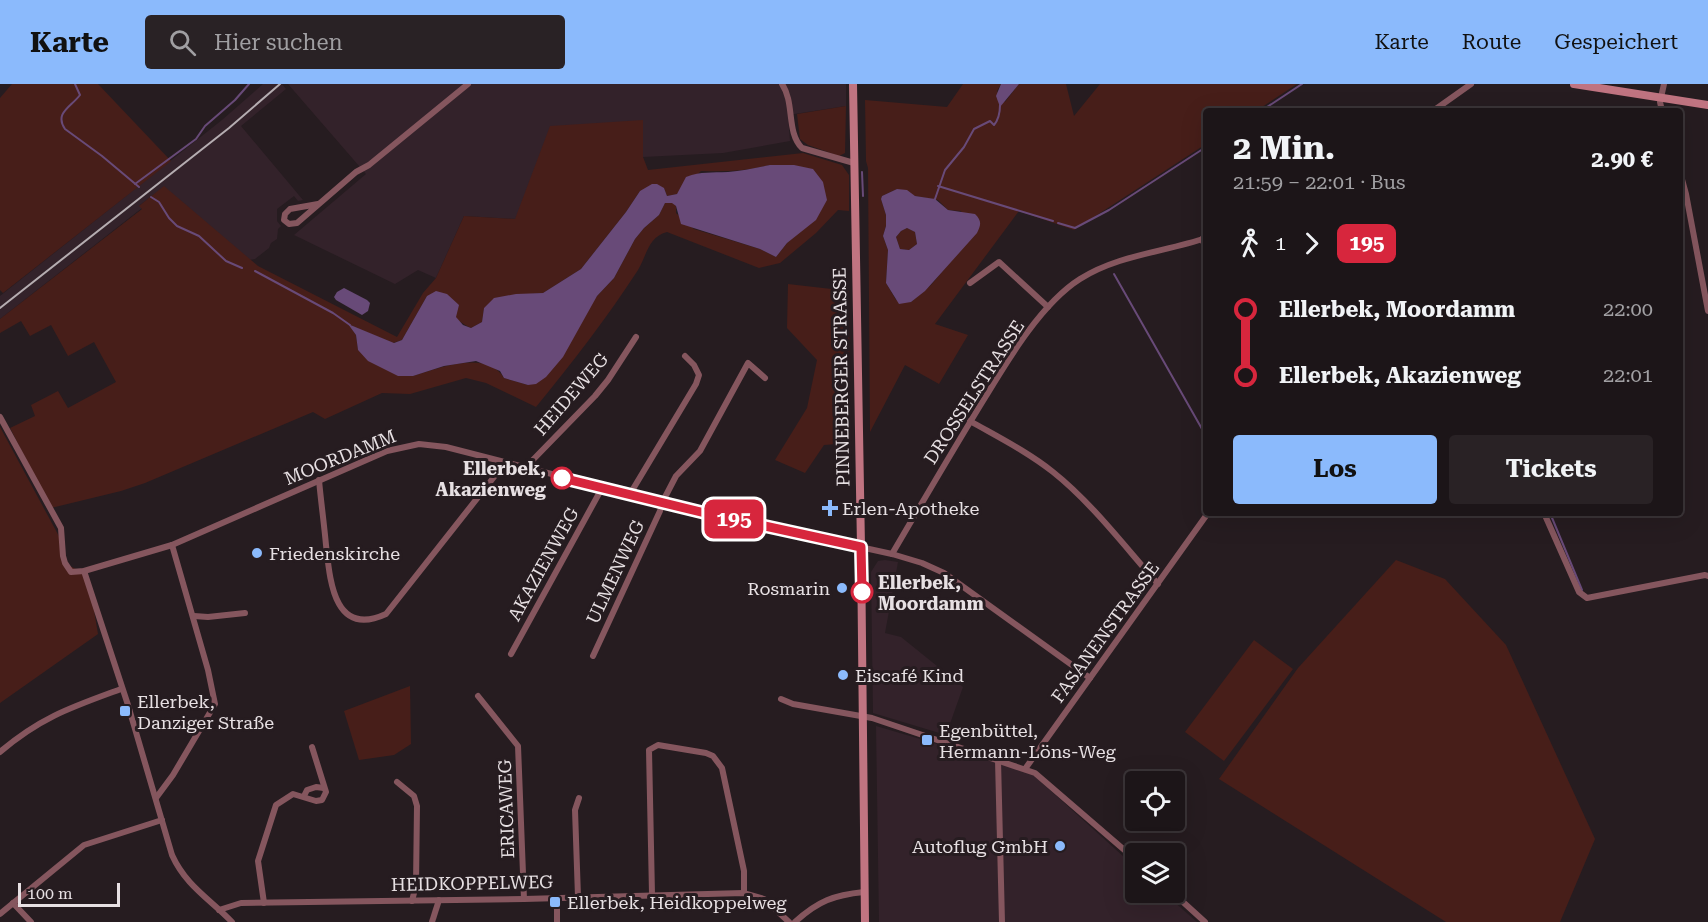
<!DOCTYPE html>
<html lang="de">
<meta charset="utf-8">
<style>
:root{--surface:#1c1518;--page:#292225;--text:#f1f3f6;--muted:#a09fa2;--line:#3a3437;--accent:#8bbafc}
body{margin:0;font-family:"Roboto Serif",serif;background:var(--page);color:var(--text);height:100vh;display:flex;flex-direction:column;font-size:22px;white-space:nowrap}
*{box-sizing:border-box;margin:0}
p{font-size:20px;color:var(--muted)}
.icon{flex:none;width:33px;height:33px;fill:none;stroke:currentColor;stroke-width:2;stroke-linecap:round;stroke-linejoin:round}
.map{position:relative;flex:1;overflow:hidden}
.panel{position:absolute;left:1203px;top:24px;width:480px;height:408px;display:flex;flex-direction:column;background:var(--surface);border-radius:6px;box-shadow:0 6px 24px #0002,0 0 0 2px var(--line)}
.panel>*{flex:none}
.badge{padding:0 12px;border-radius:9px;font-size:21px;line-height:39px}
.tools{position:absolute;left:1125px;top:687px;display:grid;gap:12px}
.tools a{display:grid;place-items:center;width:60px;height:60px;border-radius:6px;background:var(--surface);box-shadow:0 6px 24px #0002,0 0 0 2px var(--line);font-size:30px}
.scale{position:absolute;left:18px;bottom:15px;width:102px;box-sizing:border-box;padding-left:6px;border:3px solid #e7e0e3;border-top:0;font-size:16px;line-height:21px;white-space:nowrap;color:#e7e0e3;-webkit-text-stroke:4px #261c20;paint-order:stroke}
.map>.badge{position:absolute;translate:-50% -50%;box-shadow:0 0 0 3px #fff}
.legs{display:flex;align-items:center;gap:9px;height:66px;padding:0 30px;font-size:20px}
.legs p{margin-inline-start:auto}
.headline{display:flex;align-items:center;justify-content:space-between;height:102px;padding:0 30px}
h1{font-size:33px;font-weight:700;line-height:45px}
.primary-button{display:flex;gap:12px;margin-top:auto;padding:12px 30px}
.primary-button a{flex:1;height:69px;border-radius:6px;background:var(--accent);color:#111;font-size:24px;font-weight:700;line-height:69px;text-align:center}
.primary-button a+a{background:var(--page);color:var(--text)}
ul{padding:0 30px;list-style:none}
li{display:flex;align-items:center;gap:21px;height:66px;font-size:22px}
li i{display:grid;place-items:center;width:9px;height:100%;margin:0 8px;background:currentColor}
li i::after{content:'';width:15px;height:15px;margin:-8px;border:4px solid;border-radius:50%;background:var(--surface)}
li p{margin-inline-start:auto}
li:first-child i{background:linear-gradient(#0000 50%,currentColor 0)}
li:last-child i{background:linear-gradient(currentColor 50%,#0000 0)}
header{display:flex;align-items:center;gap:36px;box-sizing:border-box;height:84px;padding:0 30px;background:var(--accent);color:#111}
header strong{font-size:28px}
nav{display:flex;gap:33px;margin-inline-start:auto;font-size:21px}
.search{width:420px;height:54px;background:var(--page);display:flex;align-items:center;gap:15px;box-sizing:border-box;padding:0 21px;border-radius:6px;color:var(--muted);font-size:22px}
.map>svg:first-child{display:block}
.built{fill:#33222a}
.green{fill:#471e19;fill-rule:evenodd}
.water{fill:#684a78;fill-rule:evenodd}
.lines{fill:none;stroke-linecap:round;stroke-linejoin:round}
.stream{stroke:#684a78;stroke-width:2}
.street{stroke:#85565e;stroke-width:6}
.secondary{stroke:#c07481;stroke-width:8}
.rail{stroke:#b5adb1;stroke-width:2}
.line-1-casing{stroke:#fff;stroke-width:14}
.line-1{stroke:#d7263d;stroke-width:9}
.stop-1-dot{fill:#fff;stroke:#d7263d;stroke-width:3}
.poi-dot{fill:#8bbafc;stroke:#261c20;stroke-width:2}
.labels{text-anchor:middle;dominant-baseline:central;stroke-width:6;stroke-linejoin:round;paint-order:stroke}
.street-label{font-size:18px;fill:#e7e0e3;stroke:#261c20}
.stop-label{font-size:18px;font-weight:bold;fill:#e7e0e3;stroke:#261c20;text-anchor:end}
.poi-label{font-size:18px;fill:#e7e0e3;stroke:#261c20;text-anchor:start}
</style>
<header>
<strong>Karte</strong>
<div class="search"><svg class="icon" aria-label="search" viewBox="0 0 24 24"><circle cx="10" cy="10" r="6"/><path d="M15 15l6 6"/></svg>Hier suchen</div>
<nav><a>Karte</a><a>Route</a><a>Gespeichert</a></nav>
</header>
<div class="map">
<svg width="1708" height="838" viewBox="0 0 1708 838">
<rect width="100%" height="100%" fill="#261c20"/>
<g class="built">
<polygon points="263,0 282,0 286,5 241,42 303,116 298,117 294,112 277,125 277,137 281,142 278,145 277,155 271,159 269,164 255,175 249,176 164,103 140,121 142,124 0,235 0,212 222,36"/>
<polygon points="288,0 846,0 846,22 788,31 790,57 723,69 643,73 643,37 515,135 464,132 436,194 418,186 395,200 294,151 366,90"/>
<polygon points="885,476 898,478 885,549 901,553 963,603 946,651 873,629 871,488 878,477"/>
<polygon points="876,642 1029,687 1135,783 1136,808 1164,809 1197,838 879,838"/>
</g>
<g class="green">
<polygon points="12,0 98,0 171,77 3,209 0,206 0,14"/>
<path d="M963,0H1001L997,7L1005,18L1019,0H1066L1074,32L1100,0H1297L1256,27H1206V60L1074,146L1019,127L935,240L968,251L939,300L905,281L870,348L868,84L866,77L865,16L947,23ZM897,105L915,112L938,116L948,126L961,127L970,154L931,201L911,218L896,216L886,199L888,166L883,152L886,142V131L881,115L882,112Z"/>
<polygon points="846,22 845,69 839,72 808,61 800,55 797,30"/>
<path d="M643,36V73L648,86L803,69L842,81L849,91V127L838,126L816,149L780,179L759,184L667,148C648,153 647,171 638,186C607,234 572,279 536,323L486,299L466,294L410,310L382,309L325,335L313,328L145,399L121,407L51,424L10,344L35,332L31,321L58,307L68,324L116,298L94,258L68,272L51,241L30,252L21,237L0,249V235L142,125L139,122L164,102L258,182L397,253L423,209L436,194L464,132L515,135L550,42ZM770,81H794L800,147L787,159L776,173L760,165L694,145L676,129V122L673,119H665L659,131L644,144L635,155L614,194L597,212L528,301L504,294C487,265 438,284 413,292L358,266L356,251L349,241L393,259L402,256L427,212C438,220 461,240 471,244L482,238L484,224L531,210L543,209L581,185L626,128L640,107L664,104L667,112L677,110L701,87C725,88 747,87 770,81Z"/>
<polygon points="907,144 915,148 917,160 909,166 900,165 896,153 901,147"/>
<polygon points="788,200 849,207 850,359 824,361 805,389 775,376 807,324 817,276 787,244"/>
<polygon points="0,343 61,456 60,472 62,478 88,491 98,550 0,619"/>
<polygon points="1396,476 1445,495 1506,561 1595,755 1560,838 1446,838 1219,695 1298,584"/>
<polygon points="1254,556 1293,585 1224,677 1185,648"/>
<polygon points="410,602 411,660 394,671 359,676 344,627"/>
</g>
<g class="water">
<polygon points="1001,0 1019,0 1000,23 996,12"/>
<path d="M770,81H794L813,85L823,98L827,116L816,136L787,159L776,173L760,165L681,140L676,122L672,119H665L659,131L644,144L635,155L614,194L597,212L563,273L546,293L536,300L528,301L504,294L500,287L476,277L444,282L413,292H398L368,277L358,266L356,251L348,240L394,259L402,256L427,212L436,207L447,210L459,221L456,233L463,241L471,244L482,238L484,224L494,214L516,210L543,209L581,185L626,128L640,107L652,100H657L664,104L667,112L677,110L686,93C702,87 711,89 728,88C742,87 756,84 770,81Z"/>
<path d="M897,105L907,106L915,112L935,115L948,126L975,130C982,137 981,141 977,149L925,207L911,218L899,220L886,199L888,166L883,152L886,142V131L881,115L882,112ZM907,144L915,148L917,160L909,166L900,165L896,153L901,147Z"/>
<polygon points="344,204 367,216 370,219 368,227 362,231 336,216 334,213 337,208"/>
</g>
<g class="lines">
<g class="stream">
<path d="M75,0L80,11C71,23 54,29 65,45L102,72L139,103"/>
<polyline points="1261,27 1302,0"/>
<polyline points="862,88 863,112"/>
<polyline points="135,100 196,55 205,42 235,16 249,0"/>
<polyline points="938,102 1053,137"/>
<polyline points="151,113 159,118 169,134 177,142 199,152 226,177 242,184"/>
<path d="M933,117L935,115L945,86L964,63L974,45L990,37L994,41C999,35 1000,28 1000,21"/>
<polyline points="1058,139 1075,144 1109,126 1206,63"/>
<polyline points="255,187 333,229 350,241"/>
<polyline points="1114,190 1206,352"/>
<polyline points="1550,429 1582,506"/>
</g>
<g class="street">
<path d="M782,0C795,19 786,48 802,64L854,79"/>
<polyline points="1433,27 1471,0"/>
<polyline points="1662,27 1660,18 1664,0"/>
<polyline points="1680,88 1686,110 1708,227"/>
<polyline points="318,120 290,125 285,130 284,136 289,140 297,139 356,88 369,81 468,0"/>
<polyline points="1202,155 1206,164"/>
<polyline points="970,199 999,178 1048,223"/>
<polyline points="0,333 61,444 63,472 65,479 71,488 84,487 172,461 387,367 419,360 446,363 705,429 892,470 922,479 944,489 1090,594"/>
<path d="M970,337C998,353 1028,368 1053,388C1092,419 1125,463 1158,500"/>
<polyline points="525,384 595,312 608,296 636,253"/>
<path d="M319,396C321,418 324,439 326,461C330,497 334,554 386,530L505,379"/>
<polyline points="630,410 696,300 699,291 694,281 685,272"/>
<polyline points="1544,429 1579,508 1587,514 1705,491 1708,492"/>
<path d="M892,470C923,417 954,364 986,312C1009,274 1042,219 1080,195C1118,171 1164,168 1206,154"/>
<path d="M84,487L128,621L172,771C186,802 210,815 232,838"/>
<polyline points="194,532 208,533 245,529"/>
<polyline points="511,570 602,404"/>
<polyline points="593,572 660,427 663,417 676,392 700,367 748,279 765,294"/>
<polyline points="478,612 518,662 524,815"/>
<polyline points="781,615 793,620 872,634 1035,689 1136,776"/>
<path d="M0,668C41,633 72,623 121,605"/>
<polyline points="998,676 1002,838"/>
<polyline points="1025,685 1208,429"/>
<polyline points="397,698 414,712 417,722 416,801 412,817"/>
<polyline points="304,712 307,706 316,703 324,704"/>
<polyline points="156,714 173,691 215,620 208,586 172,461"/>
<polyline points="1172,808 1205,838"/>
<polyline points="652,810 649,666 658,661 706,669 713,672 722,684 744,787 744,809"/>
<polyline points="578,813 575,726 579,714"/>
<polyline points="13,819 31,838"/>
<polyline points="264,819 258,777 276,721 293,710 316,717 322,716 326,708 312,663"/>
<polyline points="219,826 241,819 524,815 744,809 764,815 789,838"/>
<polyline points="0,830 84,761 162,736"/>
<polyline points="432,838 439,816"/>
<polyline points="557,838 557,824"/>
<path d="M795,838C818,817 834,811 864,808"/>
</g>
<g class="secondary">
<polyline points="853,0 861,463 865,838"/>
<polyline points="1574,0 1708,21"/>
</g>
<polyline class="rail" points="0,224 229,44 280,0"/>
</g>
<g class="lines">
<g class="line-1-casing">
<polyline id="line-1" points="562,394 705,429 861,463 862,508"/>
</g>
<use href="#line-1" class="line-1"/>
</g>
<g class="stop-1-dot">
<circle cx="562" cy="394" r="10"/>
<circle cx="862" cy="508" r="10"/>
</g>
<g class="poi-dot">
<path d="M827 415h6v6h6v6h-6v6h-6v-6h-6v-6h6z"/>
<circle cx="257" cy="469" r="6"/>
<circle cx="842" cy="504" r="6"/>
<circle cx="843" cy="591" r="6"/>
<rect x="119" y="621" width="12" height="12" rx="3"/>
<rect x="921" y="650" width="12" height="12" rx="3"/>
<circle cx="1060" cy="762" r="6"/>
<rect x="549" y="812" width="12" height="12" rx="3"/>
</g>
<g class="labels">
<g class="street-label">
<text transform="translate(841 293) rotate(-91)">PINNEBERGER STRASSE</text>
<text transform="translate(974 308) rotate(-57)">DROSSELSTRASSE</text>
<text transform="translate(571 310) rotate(-49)">HEIDEWEG</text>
<text transform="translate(340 373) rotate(-22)">MOORDAMM</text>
<text transform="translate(543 480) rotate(-61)">AKAZIENWEG</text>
<text transform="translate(615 488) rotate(-65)">ULMENWEG</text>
<text transform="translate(1105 548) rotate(-54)">FASANENSTRASSE</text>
<text transform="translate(506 725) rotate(-92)">ERICAWEG</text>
<text transform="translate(472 799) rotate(-1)">HEIDKOPPELWEG</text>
</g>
<g class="stop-label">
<text x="546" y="384">Ellerbek,<tspan x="546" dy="21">Akazienweg</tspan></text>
<text x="878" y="498" text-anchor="start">Ellerbek,<tspan x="878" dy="21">Moordamm</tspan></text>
</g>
<g class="poi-label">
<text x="842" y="424">Erlen-Apotheke</text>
<text x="269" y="469">Friedenskirche</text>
<text x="830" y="504" text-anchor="end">Rosmarin</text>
<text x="855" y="591">Eiscafé Kind</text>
<text x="137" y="617">Ellerbek,<tspan x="137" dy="21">Danziger Straße</tspan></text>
<text x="939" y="646">Egenbüttel,<tspan x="939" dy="21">Hermann-Löns-Weg</tspan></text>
<text x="1048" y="762" text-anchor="end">Autoflug GmbH</text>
<text x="567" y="818">Ellerbek, Heidkoppelweg</text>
</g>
</g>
</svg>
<div class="tools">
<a><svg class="icon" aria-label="locate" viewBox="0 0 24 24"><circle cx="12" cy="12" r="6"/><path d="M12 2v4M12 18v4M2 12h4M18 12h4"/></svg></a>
<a><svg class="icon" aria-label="layers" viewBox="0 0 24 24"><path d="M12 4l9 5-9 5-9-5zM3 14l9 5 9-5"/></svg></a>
</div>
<div class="scale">100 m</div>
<b class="badge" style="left:734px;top:435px;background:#d7263d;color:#fff">195</b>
<section class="panel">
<div class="headline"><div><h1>2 Min.</h1><p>21:59 – 22:01 · Bus</p></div><b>2.90 €</b></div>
<div class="legs"><svg class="icon" aria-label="walk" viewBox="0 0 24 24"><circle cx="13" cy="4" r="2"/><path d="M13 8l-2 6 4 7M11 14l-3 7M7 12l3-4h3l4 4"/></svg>1<svg class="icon" aria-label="forward" viewBox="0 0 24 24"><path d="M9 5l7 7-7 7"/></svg><b class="badge" style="background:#d7263d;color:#fff">195</b></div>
<ul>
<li><i style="color:#d7263d"></i><b>Ellerbek, Moordamm</b><p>22:00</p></li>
<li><i style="color:#d7263d"></i><b>Ellerbek, Akazienweg</b><p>22:01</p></li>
</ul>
<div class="primary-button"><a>Los</a><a>Tickets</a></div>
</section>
</div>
